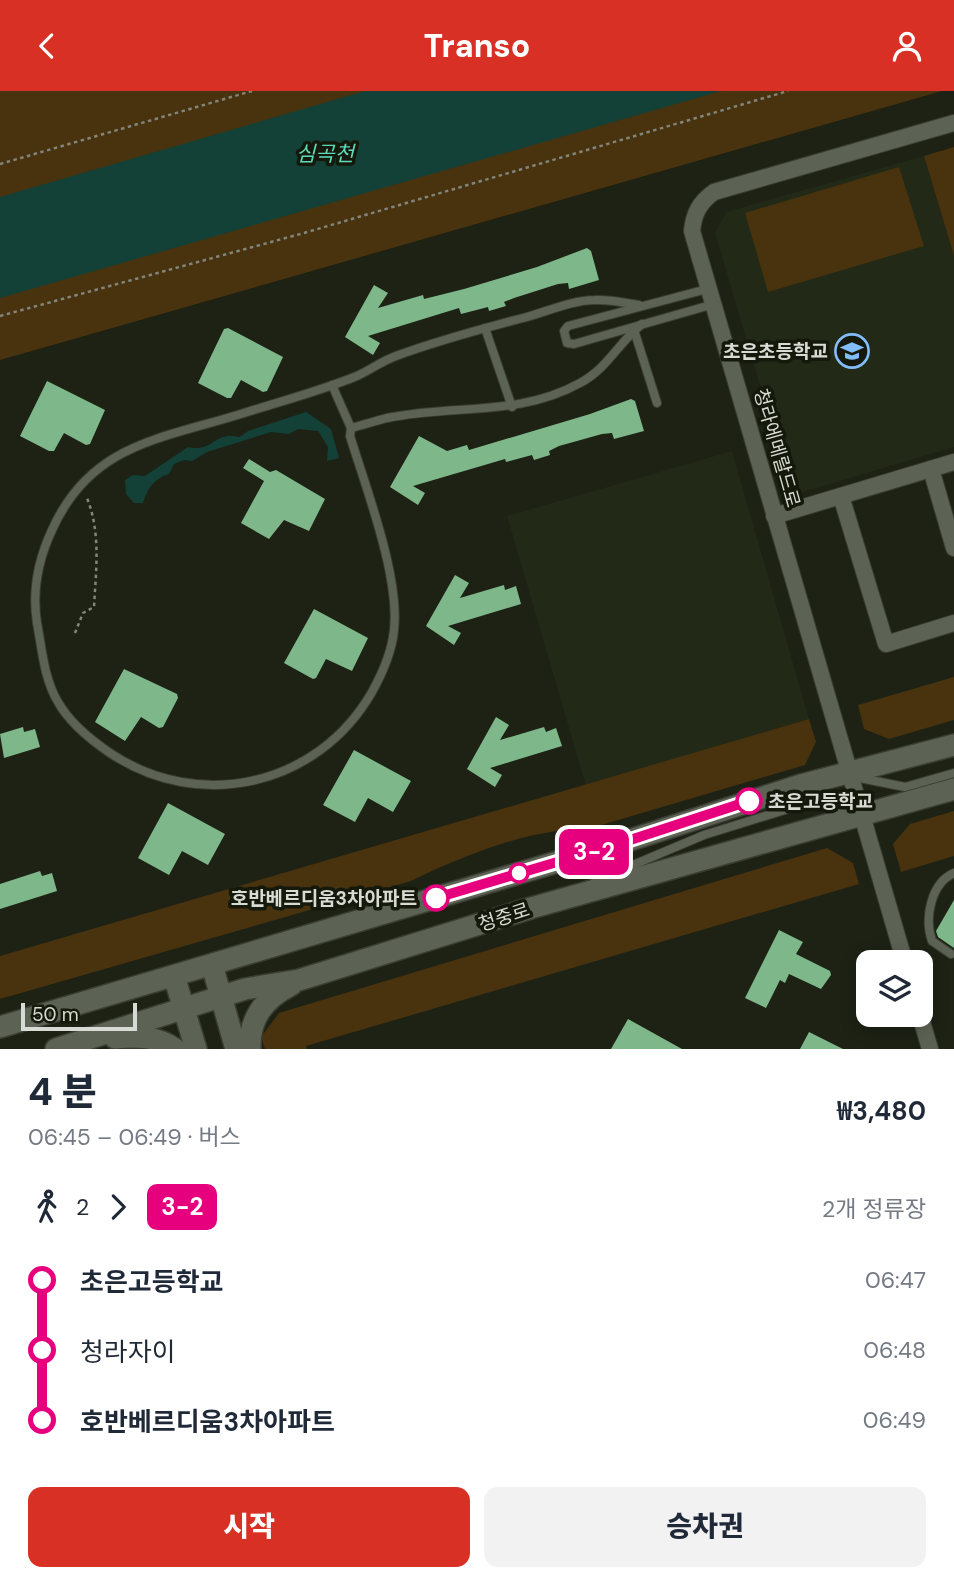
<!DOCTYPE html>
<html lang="ko">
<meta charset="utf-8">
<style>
:root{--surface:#fff;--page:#f2f2f3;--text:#1f2937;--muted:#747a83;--accent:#d93025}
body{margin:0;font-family:"DM Sans","Noto Sans KR",sans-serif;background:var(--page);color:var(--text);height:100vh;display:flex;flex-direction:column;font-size:26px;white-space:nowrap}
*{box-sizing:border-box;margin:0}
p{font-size:23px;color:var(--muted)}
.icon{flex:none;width:38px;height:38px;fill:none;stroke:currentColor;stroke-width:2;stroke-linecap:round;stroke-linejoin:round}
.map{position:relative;height:958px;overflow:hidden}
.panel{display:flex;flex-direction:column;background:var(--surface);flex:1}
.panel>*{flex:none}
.badge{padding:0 14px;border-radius:10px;font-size:24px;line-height:46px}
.fabs{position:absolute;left:856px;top:859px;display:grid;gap:14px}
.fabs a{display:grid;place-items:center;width:77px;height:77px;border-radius:14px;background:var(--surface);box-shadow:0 4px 18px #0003;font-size:35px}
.scale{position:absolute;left:21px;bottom:18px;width:116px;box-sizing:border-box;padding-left:7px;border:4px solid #d8dbd3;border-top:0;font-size:19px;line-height:24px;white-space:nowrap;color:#d8dbd3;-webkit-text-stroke:5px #14190c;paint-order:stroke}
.map>.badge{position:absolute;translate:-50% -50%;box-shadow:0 0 0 4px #fff}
.legs{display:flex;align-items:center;gap:10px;height:77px;padding:0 28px;font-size:23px}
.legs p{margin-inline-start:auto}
.overview{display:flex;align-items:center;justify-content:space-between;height:119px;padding:0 28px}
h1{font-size:38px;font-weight:800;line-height:52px}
.button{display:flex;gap:14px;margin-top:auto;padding:14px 28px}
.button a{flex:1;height:80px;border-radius:14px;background:var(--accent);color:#fff;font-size:28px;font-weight:800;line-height:80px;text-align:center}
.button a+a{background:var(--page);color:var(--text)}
ul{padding:0 28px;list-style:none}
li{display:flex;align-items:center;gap:24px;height:70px;font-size:26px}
li i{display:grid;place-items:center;width:10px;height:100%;margin:0 9px;background:currentColor}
li i::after{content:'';width:18px;height:18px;margin:-9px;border:5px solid;border-radius:50%;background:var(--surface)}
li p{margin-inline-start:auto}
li:first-child i{background:linear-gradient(#0000 50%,currentColor 0)}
li:last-child i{background:linear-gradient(currentColor 50%,#0000 0)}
header{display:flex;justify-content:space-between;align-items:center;height:91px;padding:0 28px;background:var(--accent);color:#fff;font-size:32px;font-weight:800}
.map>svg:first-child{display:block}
.built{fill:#222916}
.green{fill:#49320e}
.water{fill:#134137}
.building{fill:#7eb789}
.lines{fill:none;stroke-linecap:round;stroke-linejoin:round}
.lane-casing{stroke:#3a3d34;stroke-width:10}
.street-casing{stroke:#3a3d34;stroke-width:18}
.secondary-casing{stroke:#3a3d34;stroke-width:24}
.path{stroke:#81857b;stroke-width:2.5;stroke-dasharray:3.5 3.5;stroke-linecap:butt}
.lane{stroke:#5d6354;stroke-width:8}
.street{stroke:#5d6354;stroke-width:16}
.secondary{stroke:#5d6354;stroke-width:21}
.line-1-casing{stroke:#fff;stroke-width:16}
.line-1{stroke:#e6007e;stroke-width:10}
.stop-1-dot{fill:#fff;stroke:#e6007e;stroke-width:3.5}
.labels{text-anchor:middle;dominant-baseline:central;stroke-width:7;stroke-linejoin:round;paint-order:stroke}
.poi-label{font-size:19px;font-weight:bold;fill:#d8dbd3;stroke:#14190c;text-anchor:end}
.street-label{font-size:19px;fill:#d8dbd3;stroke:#14190c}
.stop-label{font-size:19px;font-weight:bold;fill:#d8dbd3;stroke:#14190c;text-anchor:start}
.water-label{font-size:21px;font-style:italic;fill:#5ed9bc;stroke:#14190c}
</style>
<header><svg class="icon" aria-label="back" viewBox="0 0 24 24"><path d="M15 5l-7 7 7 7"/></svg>Transo<svg class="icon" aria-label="person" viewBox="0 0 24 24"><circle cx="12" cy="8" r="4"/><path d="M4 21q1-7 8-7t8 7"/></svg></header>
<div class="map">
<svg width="954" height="958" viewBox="0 0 954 958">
<rect width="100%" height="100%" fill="#1d2215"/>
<g class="built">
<polygon points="924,65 954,165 954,356 800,402 790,396 715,142 726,121"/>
<polygon points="732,360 809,628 586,695 507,425"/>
</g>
<g class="green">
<polygon points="0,0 942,0 0,269"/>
<polygon points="954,56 954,165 924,65"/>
<polygon points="899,76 924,155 768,201 745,122"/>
<polygon points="954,586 954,629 889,648 864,638 858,614"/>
<path d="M809,628L816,651L805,674L581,740C534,735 454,769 411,790L0,908V865Z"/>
<polygon points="954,720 954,765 901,781 893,753 910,733"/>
<polygon points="827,757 853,772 859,793 306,955 307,958 265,958 261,946 279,922"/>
</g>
<g class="water">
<polygon points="365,0 721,0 0,207 0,106"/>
<path d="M306,321L331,338L339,367L327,370L328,356L318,340L298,338L289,343L271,341L207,361L192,370L184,369L174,373L169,383C153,388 147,398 143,412H134L126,403L125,389L133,384L145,385L188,356C210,361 212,347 228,345C232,344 236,346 240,346L248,340Z"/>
</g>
<g class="building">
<polygon points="587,157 591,160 599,189 569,198 568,192 558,193 514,207 504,211 506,215 489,220 488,216 461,223 459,217 368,245 380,252 373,264 345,246 374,194 388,202 378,217 423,204 424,208 464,198 537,176"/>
<polygon points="228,237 283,266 267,300 263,301 241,289 231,307 227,307 198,292 224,238"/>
<polygon points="47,290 105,319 90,353 86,354 64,342 54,360 49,360 20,345"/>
<polygon points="631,308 635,310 644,340 614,348 612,342 602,343 559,355 549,360 550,364 534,369 532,364 506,371 505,368 413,395 425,402 418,414 390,396 419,345 447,360 467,354 469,359 590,323"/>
<polygon points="249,368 270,381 276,379 325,408 309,440 284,429 269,448 241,432 264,390 243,377"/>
<polygon points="455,484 469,492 460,507 504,494 505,499 516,495 521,513 448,535 461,542 454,554 426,535"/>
<polygon points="314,518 368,547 352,580 326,568 316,587 313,588 284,572"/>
<polygon points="124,578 177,603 178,607 163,636 159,637 141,626 125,650 95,631"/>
<polygon points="496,626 509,634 500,649 544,636 546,641 556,637 562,655 490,677 502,684 495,696 467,678"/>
<polygon points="23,636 24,641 35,638 40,656 4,667 0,643"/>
<polygon points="354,659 411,690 393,721 368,707 355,731 323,714"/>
<polygon points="168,712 225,743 208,774 182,760 169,784 138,767"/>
<polygon points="40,780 42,785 52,782 57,800 0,818 0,793"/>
<polygon points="954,809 954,857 938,846 936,840"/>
<polygon points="779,839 803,851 796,863 830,880 831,884 821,898 789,883 785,892 780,889 766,917 745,907"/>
<polygon points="628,928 682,958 611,958"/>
<polygon points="809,941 843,958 800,958"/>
</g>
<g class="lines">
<g class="lane-casing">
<g id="lane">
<polyline points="707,198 568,235 564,240 567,252 574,253 714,213"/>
<path d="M639,214C625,212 609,208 595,209C572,209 546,221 523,227C481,238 437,250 396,265C382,270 370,279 357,285C320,300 282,310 244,322C162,348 91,352 52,439C38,469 32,500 37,532C42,558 44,588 58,611C69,631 91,649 110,662C200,722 318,695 372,601C382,583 392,560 394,539C400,486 366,397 350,345L351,337C363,334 375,330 387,327C453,313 519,326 580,292C607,278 619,251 642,233"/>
<polyline points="485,237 512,316"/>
<polyline points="634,239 657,312"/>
<polyline points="332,294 351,337"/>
<polyline points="855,686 905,696 954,682"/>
<polyline points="595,790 704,744 807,712 823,711 854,720"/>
<path d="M951,863L932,850C924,827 931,792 954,782"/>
</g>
</g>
<g class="street-casing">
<g id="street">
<polyline points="931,378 954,457"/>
<polyline points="841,405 886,553 954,532"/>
<polyline points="774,425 954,371"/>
<path d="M905,872L692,140C694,122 699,112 714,101L954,32"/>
<polyline points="920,924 930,958"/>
</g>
</g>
<g class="secondary-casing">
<g id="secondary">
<polyline points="212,874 236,958"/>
<polyline points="174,885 196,958"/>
<polyline points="0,936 621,752 801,694 954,654"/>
<path d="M115,947C137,945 157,945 175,958"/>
<polyline points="56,958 245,898 299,889 531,817 954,698"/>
<path d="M250,958C249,927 264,908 291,894"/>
</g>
</g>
<g class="path">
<polyline points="0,73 252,0"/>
<polyline points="0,225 304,142 788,0"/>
<path d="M75,542L83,522L94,516C96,479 101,442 87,407"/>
</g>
<use href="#lane" class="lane"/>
<use href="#street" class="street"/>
<use href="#secondary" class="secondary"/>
</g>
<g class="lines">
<g class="line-1-casing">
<polyline id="line-1" points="436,807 621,752 749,710"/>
</g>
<use href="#line-1" class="line-1"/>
</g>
<defs>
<g id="school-ring" transform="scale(1.75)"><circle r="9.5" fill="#14190c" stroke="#82bcfa" stroke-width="1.5"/><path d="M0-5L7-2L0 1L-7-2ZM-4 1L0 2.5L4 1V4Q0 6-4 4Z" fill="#82bcfa"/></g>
</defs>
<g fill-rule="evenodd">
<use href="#school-ring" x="852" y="260"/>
</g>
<g class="stop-1-dot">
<circle cx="749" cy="710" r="12"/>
<circle cx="519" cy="782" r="9"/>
<circle cx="436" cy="807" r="12"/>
</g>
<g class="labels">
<g class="poi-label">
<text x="828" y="260">초은초등학교</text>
</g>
<g class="street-label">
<text transform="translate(777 357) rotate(74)">청라에메랄드로</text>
<text transform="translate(504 826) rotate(-18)">청중로</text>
</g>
<g class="stop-label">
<text x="768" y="710">초은고등학교</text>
<text x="417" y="807" text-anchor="end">호반베르디움3차아파트</text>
</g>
<g class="water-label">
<text x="325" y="63">심곡천</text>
</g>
</g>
</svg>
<div class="fabs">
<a><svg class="icon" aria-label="layers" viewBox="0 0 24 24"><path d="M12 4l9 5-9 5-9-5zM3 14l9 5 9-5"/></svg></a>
</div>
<div class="scale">50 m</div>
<b class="badge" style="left:594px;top:761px;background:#e6007e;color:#fff">3-2</b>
</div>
<section class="panel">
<div class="overview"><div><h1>4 분</h1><p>06:45 – 06:49 · 버스</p></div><b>₩3,480</b></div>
<div class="legs"><svg class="icon" aria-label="walk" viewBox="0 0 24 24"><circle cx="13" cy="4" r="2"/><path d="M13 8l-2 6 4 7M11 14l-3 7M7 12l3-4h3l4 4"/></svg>2<svg class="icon" aria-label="forward" viewBox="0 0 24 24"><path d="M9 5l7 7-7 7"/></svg><b class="badge" style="background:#e6007e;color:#fff">3-2</b><p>2개 정류장</p></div>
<ul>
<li><i style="color:#e6007e"></i><b>초은고등학교</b><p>06:47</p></li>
<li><i style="color:#e6007e"></i><span>청라자이</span><p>06:48</p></li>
<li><i style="color:#e6007e"></i><b>호반베르디움3차아파트</b><p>06:49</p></li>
</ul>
<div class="button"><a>시작</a><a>승차권</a></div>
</section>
